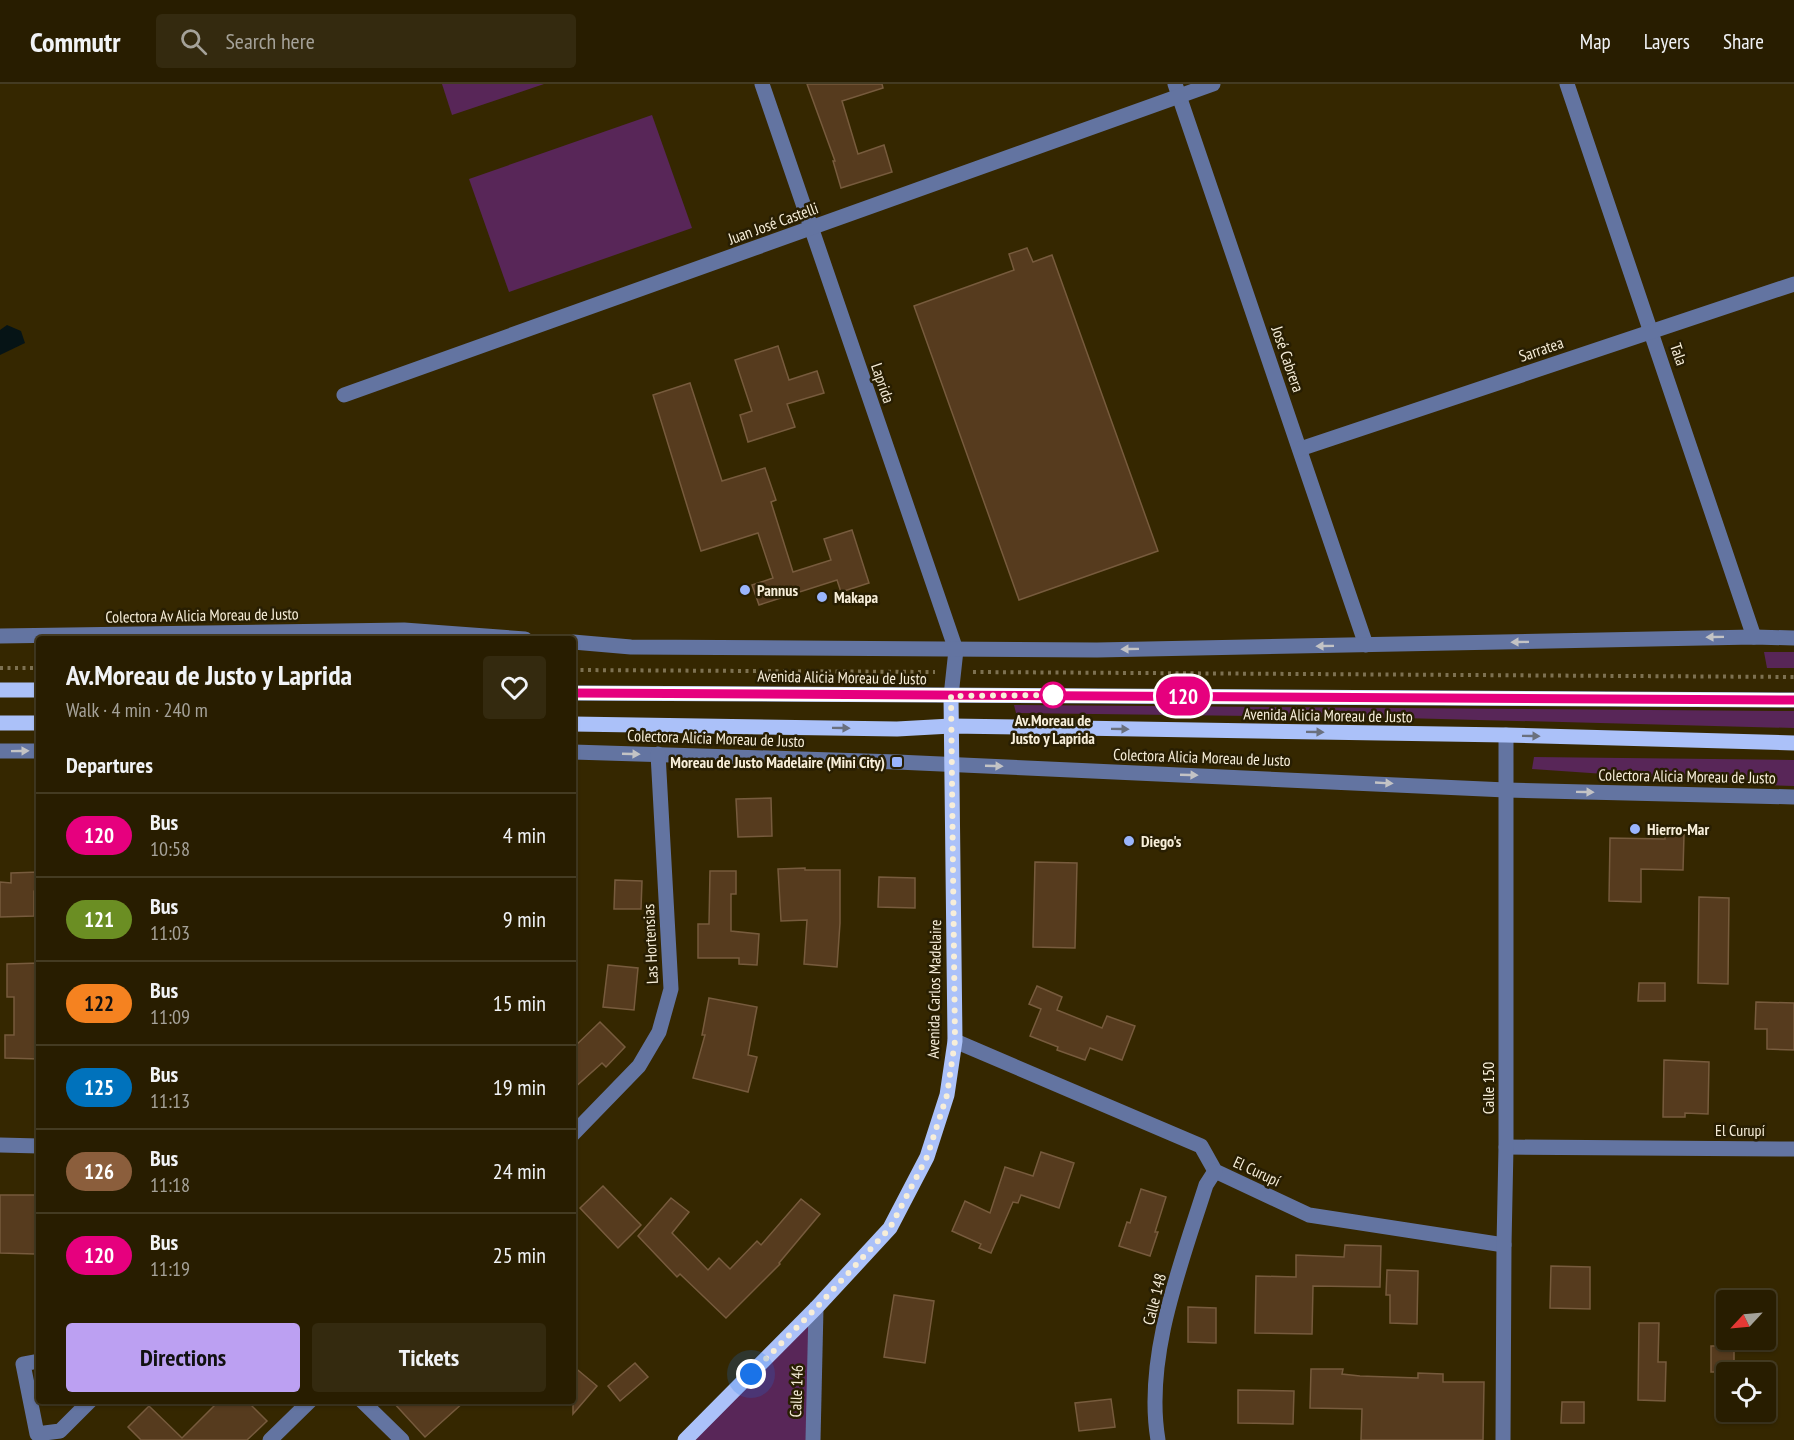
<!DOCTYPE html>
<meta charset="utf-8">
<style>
:root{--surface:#281d00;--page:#342a0f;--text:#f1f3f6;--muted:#a5a299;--line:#443b22;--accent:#bca0f2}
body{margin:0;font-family:"PT Sans Narrow",sans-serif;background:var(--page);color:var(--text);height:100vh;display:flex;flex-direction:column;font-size:22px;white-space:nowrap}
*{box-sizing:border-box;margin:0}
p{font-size:20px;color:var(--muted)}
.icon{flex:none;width:33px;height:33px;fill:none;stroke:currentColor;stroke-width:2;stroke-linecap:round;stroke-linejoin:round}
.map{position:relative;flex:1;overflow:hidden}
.sheet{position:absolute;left:36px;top:552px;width:540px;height:768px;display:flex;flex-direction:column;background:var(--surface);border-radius:6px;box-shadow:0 2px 4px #0004,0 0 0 2px var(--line)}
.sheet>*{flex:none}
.badge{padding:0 12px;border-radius:20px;font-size:21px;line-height:39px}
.needle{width:39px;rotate:244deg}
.controls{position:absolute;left:1716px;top:1206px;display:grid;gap:12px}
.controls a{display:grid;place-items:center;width:60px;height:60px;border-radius:6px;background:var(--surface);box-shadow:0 2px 4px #0004,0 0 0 2px var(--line);font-size:30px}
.you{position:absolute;width:30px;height:30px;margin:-15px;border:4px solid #fff;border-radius:50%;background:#1a73e8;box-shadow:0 0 0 9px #1a73e833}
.map>.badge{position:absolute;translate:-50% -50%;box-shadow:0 0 0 3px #fff}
h2{padding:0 30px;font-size:22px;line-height:54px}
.round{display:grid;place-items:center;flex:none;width:63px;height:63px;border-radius:6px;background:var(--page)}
.head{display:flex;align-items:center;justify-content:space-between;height:102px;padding:0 30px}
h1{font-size:28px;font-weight:700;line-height:45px}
.button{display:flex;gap:12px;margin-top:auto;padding:12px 30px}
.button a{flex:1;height:69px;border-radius:6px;background:var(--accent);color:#111;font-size:24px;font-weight:700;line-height:69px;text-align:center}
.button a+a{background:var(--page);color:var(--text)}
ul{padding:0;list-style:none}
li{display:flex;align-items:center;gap:18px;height:84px;padding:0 30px;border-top:2px solid var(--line)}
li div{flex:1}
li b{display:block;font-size:22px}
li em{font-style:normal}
li .badge{min-width:66px;font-weight:700;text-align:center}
header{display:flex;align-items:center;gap:36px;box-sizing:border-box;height:84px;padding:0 30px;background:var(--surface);border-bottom:2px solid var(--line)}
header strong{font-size:28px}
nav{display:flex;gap:33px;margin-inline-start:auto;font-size:21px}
.search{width:420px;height:54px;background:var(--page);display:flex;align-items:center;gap:15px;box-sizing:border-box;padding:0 21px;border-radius:6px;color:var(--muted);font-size:22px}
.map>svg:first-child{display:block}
.green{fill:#582658}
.water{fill:#061416}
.building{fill:#563b1e;stroke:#775b3d;stroke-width:1.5}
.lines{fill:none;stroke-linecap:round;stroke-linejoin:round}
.path{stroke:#7d7151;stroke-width:4;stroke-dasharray:3 4.5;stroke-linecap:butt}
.minor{stroke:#6374a1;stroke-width:15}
.major{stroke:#abc1f9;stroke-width:15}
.oneway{fill:#c3c3c5}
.oneway2{fill:#6a707e}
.line-casing{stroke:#fff;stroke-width:14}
.line{stroke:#e6007e;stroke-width:9}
.walk{stroke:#f7eed9;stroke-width:6;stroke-dasharray:0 10.8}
.poi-dot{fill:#9ab5fd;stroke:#281e02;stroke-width:2}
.stop-dot{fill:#fff;stroke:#e6007e;stroke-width:3}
.labels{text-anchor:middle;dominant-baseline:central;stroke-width:5;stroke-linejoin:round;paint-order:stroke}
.street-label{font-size:16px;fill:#f7eed9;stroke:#281e02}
.poi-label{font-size:16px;font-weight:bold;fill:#f7eed9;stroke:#281e02;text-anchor:start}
.stop-label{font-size:16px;font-weight:bold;fill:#f7eed9;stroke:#281e02}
</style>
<header>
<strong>Commutr</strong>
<div class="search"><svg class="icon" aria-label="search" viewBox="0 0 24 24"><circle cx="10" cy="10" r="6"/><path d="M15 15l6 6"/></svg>Search here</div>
<nav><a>Map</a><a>Layers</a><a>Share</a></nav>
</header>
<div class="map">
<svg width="1794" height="1356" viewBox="0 0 1794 1356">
<rect width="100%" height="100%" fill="#352700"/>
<g class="green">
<polygon points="442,0 544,0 452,31"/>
<polygon points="652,31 692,144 509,208 469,95"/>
<polygon points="1764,568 1794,568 1794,584 1767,584"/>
<polygon points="1014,621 1794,627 1794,644 1402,634 1016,629"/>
<polygon points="1534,673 1794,676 1794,702 1765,701 1532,685"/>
<polygon points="810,1239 813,1356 690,1356"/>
</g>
<polygon class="water" points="7,241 21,247 25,259 0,271 0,246"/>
<g class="building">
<polygon points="807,0 882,0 883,4 842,17 858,70 884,61 892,88 841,104 833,77 835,77"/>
<polygon points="1027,164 1033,178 1052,171 1158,467 1019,516 914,222 1014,186 1009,170"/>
<polygon points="778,262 789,296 817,287 824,309 787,320 795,343 748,358 740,331 752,327 735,276"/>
<polygon points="690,299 722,397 765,384 776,416 771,418 793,488 831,476 824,455 852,446 869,499 841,508 837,496 759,521 752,501 773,494 758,449 701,467 653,311"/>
<polygon points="771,714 772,752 738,753 736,715"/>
<polygon points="1665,750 1684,751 1683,786 1641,785 1641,818 1609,817 1610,754 1665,755"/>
<polygon points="1035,778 1077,779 1075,864 1033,863"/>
<polygon points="805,784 805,786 840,786 840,839 837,883 804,880 807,836 781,837 778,785"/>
<polygon points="710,787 736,787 736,810 731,810 731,847 759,850 757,881 739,880 739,874 698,874 698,840 709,840"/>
<polygon points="39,788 39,806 34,807 34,832 0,833 0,798 11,799 11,789"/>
<polygon points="879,793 915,794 915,824 878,823"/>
<polygon points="615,796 642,797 641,825 614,825"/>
<polygon points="1699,813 1729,814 1728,900 1698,899"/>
<polygon points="39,879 39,975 5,974 5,951 14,951 14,913 7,913 7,880"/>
<polygon points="608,881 638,884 634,926 603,923"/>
<polygon points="1639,899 1665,899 1665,917 1638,917"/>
<polygon points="1037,902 1062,913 1057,926 1102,944 1107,932 1135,942 1122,976 1090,964 1085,976 1057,966 1058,963 1030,952 1041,925 1029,920"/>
<polygon points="709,914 757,923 748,971 757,973 748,1008 693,994 705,951 702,951"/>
<polygon points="1756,918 1794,919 1794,966 1767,965 1767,945 1755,945"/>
<polygon points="600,938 625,963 606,983 602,979 573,1005 573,964"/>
<polygon points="1664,976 1709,978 1708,1030 1685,1029 1685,1033 1663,1033"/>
<polygon points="1041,1068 1074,1079 1059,1124 1021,1111 1018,1119 1013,1118 991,1169 979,1164 981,1160 952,1147 965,1117 990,1129 1005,1083 1033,1092"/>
<polygon points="603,1102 641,1141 618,1164 580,1124"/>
<polygon points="1141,1105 1166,1113 1155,1148 1158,1148 1150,1172 1119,1162 1127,1138 1130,1139"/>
<polygon points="0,1111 35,1111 35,1170 0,1169"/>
<polygon points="671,1114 689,1128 672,1149 708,1186 719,1174 730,1185 757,1157 761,1161 801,1115 820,1130 779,1179 780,1180 726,1234 680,1190 677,1193 638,1152"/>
<polygon points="1345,1161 1381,1162 1380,1203 1313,1202 1312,1250 1255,1249 1256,1192 1296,1193 1296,1171 1344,1173"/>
<polygon points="1551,1182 1590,1183 1590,1225 1550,1224"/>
<polygon points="1387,1186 1418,1187 1417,1240 1390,1239 1390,1211 1386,1211"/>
<polygon points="894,1211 934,1217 925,1279 884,1273"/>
<polygon points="1188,1223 1216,1224 1216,1259 1188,1258"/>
<polygon points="1639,1239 1659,1239 1658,1278 1666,1278 1665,1317 1638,1316"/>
<rect x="1711" y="1262" width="23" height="26"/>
<polygon points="635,1279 648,1293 620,1317 608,1302"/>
<polygon points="573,1282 597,1302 573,1330"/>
<polygon points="1311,1285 1343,1285 1342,1290 1360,1292 1418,1294 1418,1289 1443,1290 1443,1298 1484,1298 1483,1356 1361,1356 1362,1325 1310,1324"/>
<polygon points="1238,1306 1294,1307 1293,1340 1238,1339"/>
<polygon points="1111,1315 1115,1343 1079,1347 1075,1319"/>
<polygon points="219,1317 247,1317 267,1337 247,1356 141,1356 128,1343 149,1322 182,1354"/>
<polygon points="392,1317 465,1317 425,1353"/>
<polygon points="1562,1318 1584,1318 1584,1339 1561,1339"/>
</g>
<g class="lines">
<g class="path">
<polyline points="0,584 39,584"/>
<polyline points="573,586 935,588"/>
<polyline points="973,588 1794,593"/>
</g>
<g class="minor">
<polyline points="762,0 956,566 951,612"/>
<polyline points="1175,0 1366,561"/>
<polyline points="1567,0 1754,553"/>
<polyline points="344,311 1213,0"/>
<polyline points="1300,365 1794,200"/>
<polyline points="0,552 404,546 525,555"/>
<polyline points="573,558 631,563 1097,566 1754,553 1794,554"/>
<polyline points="0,667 39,667"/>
<polyline points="573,668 897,678 1506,706 1794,713"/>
<polyline points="955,957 1201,1062 1215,1087 1309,1131 1504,1161"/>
<polyline points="573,1050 639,982 659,948 671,905 658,670"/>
<polyline points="0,1061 39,1062"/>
<polyline points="1506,1063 1794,1065"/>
<polyline points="39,1277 23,1280 37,1350 60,1347 90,1317"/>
<polyline points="362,1317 402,1356"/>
<polyline points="270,1356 310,1317"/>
<polyline points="813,1356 816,1224"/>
<path d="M1158,1356C1144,1273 1181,1180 1206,1101L1215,1087"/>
<polyline points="1503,1356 1504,1161 1506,1063 1506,651"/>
</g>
<g class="major">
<polyline points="0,606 39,606"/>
<polyline points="573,609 1794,616"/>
<polyline points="0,639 39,639"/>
<polyline points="573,640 897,645 951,642 1506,651 1794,659"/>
<polyline points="685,1356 816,1224 890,1144 927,1073 947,1011 955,957 951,612"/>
</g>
</g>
<defs><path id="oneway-solid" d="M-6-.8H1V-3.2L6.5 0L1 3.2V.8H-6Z" transform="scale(1.5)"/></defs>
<g class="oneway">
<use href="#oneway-solid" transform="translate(1715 553) rotate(179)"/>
<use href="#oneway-solid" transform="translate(1520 558) rotate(179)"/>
<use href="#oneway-solid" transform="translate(1325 562) rotate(179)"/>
<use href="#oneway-solid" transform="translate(1130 565) rotate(179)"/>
<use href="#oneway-solid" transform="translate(20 667) rotate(-1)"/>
<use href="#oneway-solid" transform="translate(631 670) rotate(2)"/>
<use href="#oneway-solid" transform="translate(994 682) rotate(2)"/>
<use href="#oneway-solid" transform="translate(1189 691) rotate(2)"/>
<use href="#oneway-solid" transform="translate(1384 699) rotate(3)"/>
<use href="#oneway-solid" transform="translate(1585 708) rotate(1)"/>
</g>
<g class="oneway2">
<use href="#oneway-solid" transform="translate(841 644) rotate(1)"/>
<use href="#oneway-solid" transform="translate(1120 645) rotate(1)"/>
<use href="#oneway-solid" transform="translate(1315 648) rotate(1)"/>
<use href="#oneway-solid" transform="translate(1531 652) rotate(1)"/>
</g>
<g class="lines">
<g class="line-casing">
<polyline id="line" points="573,609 1794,616"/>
</g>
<use href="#line" class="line"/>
<polyline class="walk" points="751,1290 816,1224 890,1144 927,1073 947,1011 955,957 951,612 1053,611"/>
</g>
<g class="poi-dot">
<circle cx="745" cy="506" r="6"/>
<circle cx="822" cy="513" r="6"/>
<rect x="891" y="672" width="12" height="12" rx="3"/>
<circle cx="1635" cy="745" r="6"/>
<circle cx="1129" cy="757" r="6"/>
</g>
<circle class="stop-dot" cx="1053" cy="611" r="12"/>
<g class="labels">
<g class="street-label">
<text transform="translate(773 139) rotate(-20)">Juan José Castelli</text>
<text transform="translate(1541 265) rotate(-19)">Sarratea</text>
<text transform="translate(1679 270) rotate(71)">Tala</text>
<text transform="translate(1288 275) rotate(71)">José Cabrera</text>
<text transform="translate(883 299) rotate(71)">Laprida</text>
<text transform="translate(202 531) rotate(-1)">Colectora Av Alicia Moreau de Justo</text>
<text transform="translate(842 593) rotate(1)">Avenida Alicia Moreau de Justo</text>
<text transform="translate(1328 631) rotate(1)">Avenida Alicia Moreau de Justo</text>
<text transform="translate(716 654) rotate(2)">Colectora Alicia Moreau de Justo</text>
<text transform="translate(1202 673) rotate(2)">Colectora Alicia Moreau de Justo</text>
<text transform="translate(1687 692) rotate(1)">Colectora Alicia Moreau de Justo</text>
<text transform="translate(650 860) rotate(-93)">Las Hortensias</text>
<text transform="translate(934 905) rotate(-89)">Avenida Carlos Madelaire</text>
<text transform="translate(1488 1004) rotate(-90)">Calle 150</text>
<text x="1740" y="1046">El Curupí</text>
<text transform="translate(1257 1087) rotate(25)">El Curupí</text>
<text transform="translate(1154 1215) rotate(-76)">Calle 148</text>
<text transform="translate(796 1307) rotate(-88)">Calle 146</text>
</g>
<g class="poi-label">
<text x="757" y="506">Pannus</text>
<text x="834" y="513">Makapa</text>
<text x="885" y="678" text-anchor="end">Moreau de Justo Madelaire (Mini City)</text>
<text x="1647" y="745">Hierro-Mar</text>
<text x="1141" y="757">Diego's</text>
</g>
<g class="stop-label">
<text x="1053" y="636">Av.Moreau de<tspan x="1053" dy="18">Justo y Laprida</tspan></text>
</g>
</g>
</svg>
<div class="controls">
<a><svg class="needle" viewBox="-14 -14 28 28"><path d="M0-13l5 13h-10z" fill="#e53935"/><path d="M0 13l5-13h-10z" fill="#a5a299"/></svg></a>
<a><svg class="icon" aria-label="locate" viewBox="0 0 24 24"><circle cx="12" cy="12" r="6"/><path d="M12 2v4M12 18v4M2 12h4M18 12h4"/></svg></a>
</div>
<div class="you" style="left:751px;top:1290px"></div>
<b class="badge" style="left:1183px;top:612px;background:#e6007e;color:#fff">120</b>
<section class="sheet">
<div class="head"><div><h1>Av.Moreau de Justo y Laprida</h1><p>Walk · 4 min · 240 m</p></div><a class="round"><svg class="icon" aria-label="heart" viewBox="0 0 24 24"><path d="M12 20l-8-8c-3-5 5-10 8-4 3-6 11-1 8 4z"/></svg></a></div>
<h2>Departures</h2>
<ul>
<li><span class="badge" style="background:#e6007e;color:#fff">120</span><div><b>Bus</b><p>10:58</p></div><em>4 min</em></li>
<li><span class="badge" style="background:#6b8e23;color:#fff">121</span><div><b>Bus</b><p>11:03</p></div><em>9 min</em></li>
<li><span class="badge" style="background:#f58220;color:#111">122</span><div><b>Bus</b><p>11:09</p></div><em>15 min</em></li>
<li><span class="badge" style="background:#0072bc;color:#fff">125</span><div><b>Bus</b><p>11:13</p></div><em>19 min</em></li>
<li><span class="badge" style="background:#8b5e3c;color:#fff">126</span><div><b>Bus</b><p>11:18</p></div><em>24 min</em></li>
<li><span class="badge" style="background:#e6007e;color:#fff">120</span><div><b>Bus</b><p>11:19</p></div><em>25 min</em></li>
</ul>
<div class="button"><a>Directions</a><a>Tickets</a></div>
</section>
</div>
